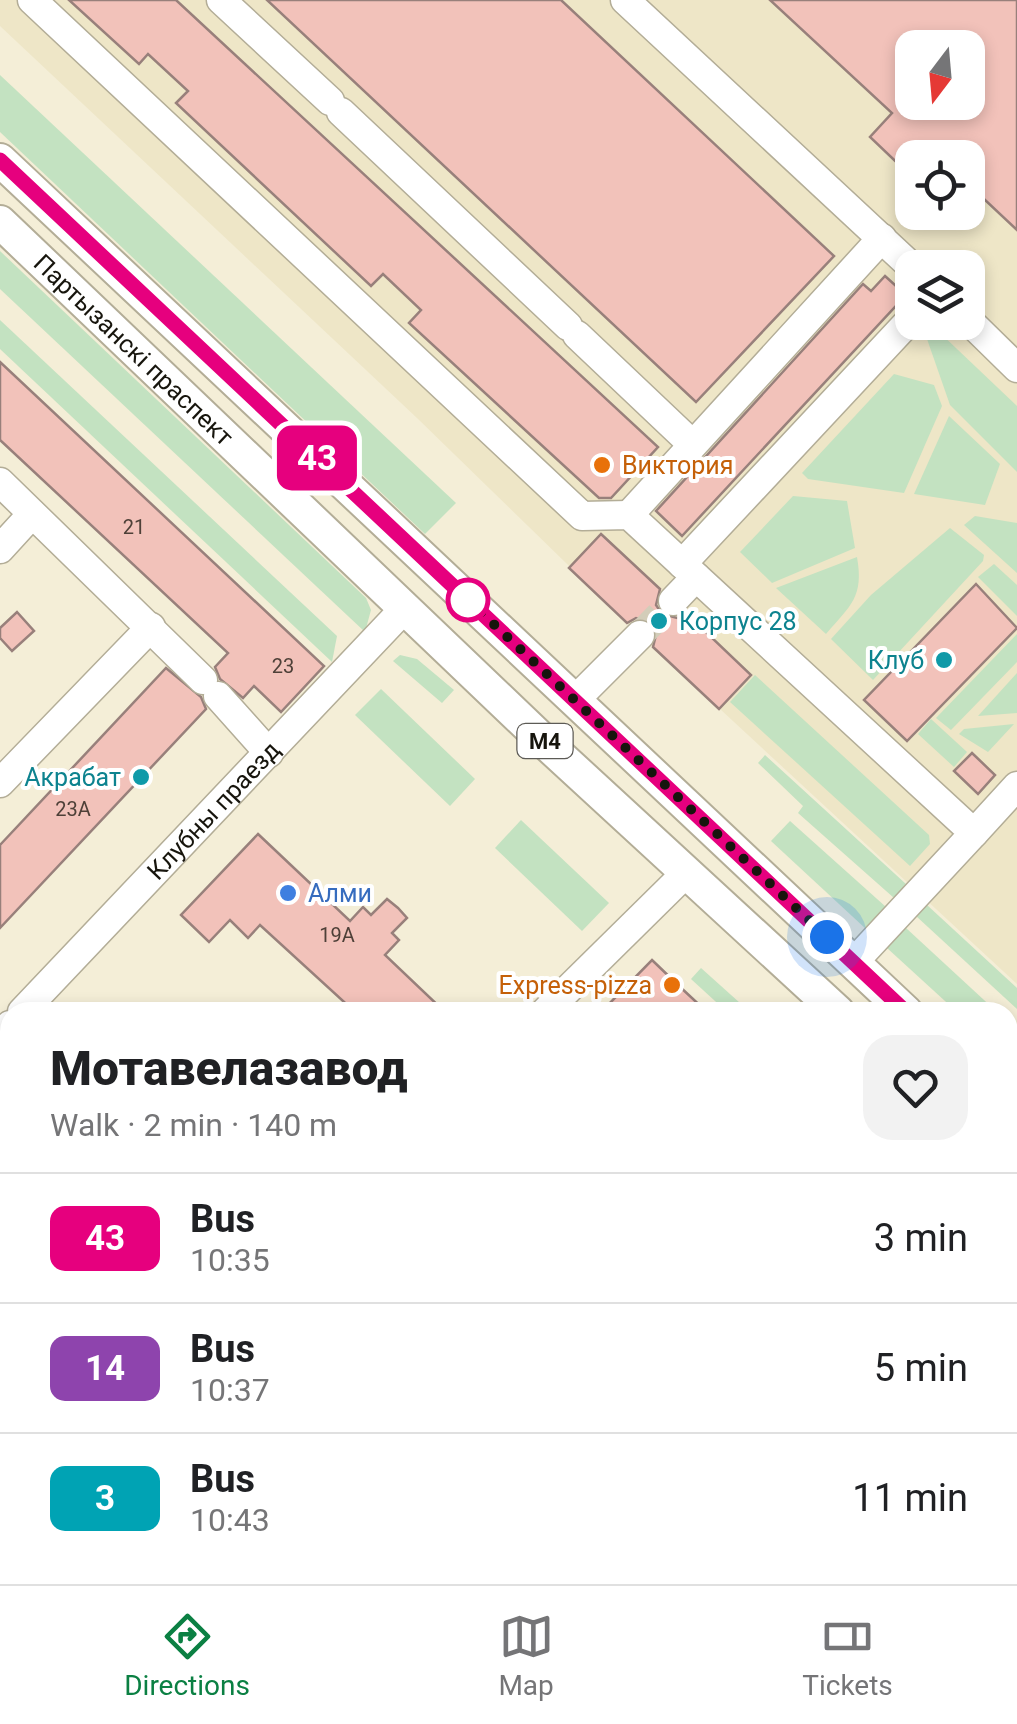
<!DOCTYPE html>
<meta charset="utf-8">
<style>
:root{--surface:#fff;--page:#f2f2f2;--text:#202124;--muted:#757577;--line:#e0e0e0;--accent:#0b8043}
body{margin:0;font-family:Roboto,sans-serif;background:var(--page);color:var(--text);height:100vh;display:flex;flex-direction:column;font-size:38px;white-space:nowrap}
*{box-sizing:border-box;margin:0}
p{font-size:32px;color:var(--muted)}
.icon{flex:none;width:55px;height:55px;fill:none;stroke:currentColor;stroke-width:2;stroke-linecap:round;stroke-linejoin:round}
.map{position:relative;flex:1;overflow:hidden}
.details{position:absolute;left:0px;top:1002px;width:1018px;height:582px;display:flex;flex-direction:column;background:var(--surface);border-radius:30px 30px 0 0;box-shadow:0 5px 15px #0003}
.details>*{flex:none}
.badge{padding:0 20px;border-radius:15px;font-size:35px;line-height:65px}
.needle{width:65px;rotate:196deg}
.buttons{position:absolute;left:895px;top:30px;display:grid;gap:20px}
.buttons a{display:grid;place-items:center;width:90px;height:90px;border-radius:20px;background:var(--surface);box-shadow:0 5px 15px #0003;font-size:50px}
.you{position:absolute;width:50px;height:50px;margin:-25px;border:8px solid #fff;border-radius:50%;background:#1a73e8;box-shadow:0 0 0 15px #1a73e833}
.map>.badge{position:absolute;translate:-50% -50%;box-shadow:0 0 0 5px #fff}
.round{display:grid;place-items:center;flex:none;width:105px;height:105px;border-radius:30px;background:var(--page)}
.headline{display:flex;align-items:center;justify-content:space-between;height:170px;padding:0 50px}
h1{font-size:48px;font-weight:800;line-height:75px}
ul{padding:0;list-style:none}
li{display:flex;align-items:center;gap:30px;height:130px;padding:0 50px;border-top:2px solid var(--line)}
li div{flex:1}
li b{display:block;font-size:38px}
li em{font-style:normal}
li .badge{min-width:110px;font-weight:700;text-align:center}
.dock{display:flex;justify-content:space-around;align-items:center;height:140px;border-top:2px solid var(--line);background:var(--surface);font-size:28px;color:var(--muted)}
.dock a{display:grid;justify-items:center;gap:5px}
.dock .on{color:var(--accent)}
.map>svg:first-child{display:block}
.built{fill:#eee6c7;fill-rule:evenodd}
.green{fill:#c3e2c1}
.building{fill:#f2c2ba;stroke:#98807b;stroke-width:2.5;fill-rule:evenodd}
.lines{fill:none;stroke-linecap:round;stroke-linejoin:round}
.minor-tunnel{stroke:#d3cdb9;stroke-width:28;stroke-dasharray:28 14;stroke-linecap:butt}
.minor-casing{stroke:#b3ad97;stroke-width:31}
.major-casing{stroke:#b3ad97;stroke-width:36}
.minor{stroke:#fff;stroke-width:28}
.major{stroke:#fff;stroke-width:32}
.line-casing{stroke:#fff;stroke-width:22}
.line{stroke:#e6007e;stroke-width:15}
.walk{stroke:#17150d;stroke-width:10;stroke-dasharray:0 18}
.food-dot{fill:#e8710a;stroke:#fff;stroke-width:4}
.stop-dot{fill:#fff;stroke:#e6007e;stroke-width:5}
.culture-dot{fill:#0f9aa8;stroke:#fff;stroke-width:4}
.shop-dot{fill:#3f7fe0;stroke:#fff;stroke-width:4}
.labels{text-anchor:middle;dominant-baseline:central;stroke-width:8;stroke-linejoin:round;paint-order:stroke}
.number-label{font-size:20px;fill:#4e4038}
.shield{fill:#fff;stroke:#5d5b56;stroke-width:2.5}
.shield-label{font-size:22px;font-weight:bold;fill:#17150d}
.street-label{font-size:25px;fill:#17150d;stroke:#fff}
.food-label{font-size:25px;fill:#c56008;stroke:#fff;text-anchor:start}
.culture-label{font-size:25px;fill:#0d838f;stroke:#fff;text-anchor:end}
.shop-label{font-size:25px;fill:#366cbe;stroke:#fff;text-anchor:start}
</style>
<div class="map">
<svg width="1017" height="1584" viewBox="0 0 1017 1584">
<rect width="100%" height="100%" fill="#f4eed7"/>
<g class="built">
<path d="M0,0H1017V984L640,635L417,418L0,26ZM912,48H968V102H912ZM912,158H968V212H912ZM912,268H968V322H912Z"/>
<polygon points="152,1575 377,1575 386,1584 144,1584"/>
<polygon points="563,1575 731,1575 741,1584 569,1584"/>
</g>
<g class="green">
<polygon points="0,75 456,503 425,534 0,132"/>
<polygon points="0,251 366,598 371,610 365,632 0,289"/>
<polygon points="0,320 337,636 332,662 0,349"/>
<polygon points="937,330 1017,406 1017,472 950,405 927,339"/>
<polygon points="894,374 934,385 942,406 904,493 808,479 802,473"/>
<polygon points="949,416 1000,464 985,505 914,494"/>
<polygon points="793,496 847,501 855,548 772,583 740,552"/>
<polygon points="975,516 1017,523 1017,573 964,525"/>
<polygon points="950,528 984,555 983,561 873,680 831,639 871,595"/>
<path d="M857,557C864,597 851,605 826,634L776,588Z"/>
<polygon points="994,564 1017,585 1017,616 978,577"/>
<polygon points="1017,634 1017,662 951,730 936,718"/>
<polygon points="400,655 417,659 454,690 442,703 393,661"/>
<polygon points="1017,673 1017,713 978,716"/>
<polygon points="755,675 929,835 930,844 910,866 730,702"/>
<polygon points="381,689 475,779 450,806 355,715"/>
<polygon points="931,719 967,752 954,767 918,734"/>
<polygon points="1014,724 988,752 959,734 964,729"/>
<polygon points="765,755 906,884 894,898 798,813 803,806 758,763"/>
<polygon points="521,820 609,903 582,931 495,848"/>
<polygon points="790,821 886,907 866,929 771,841"/>
<polygon points="927,905 1017,988 1017,1009 916,916"/>
<polygon points="906,928 997,1012 957,1012 887,948"/>
<polygon points="701,968 750,1012 727,1012 691,979"/>
<polygon points="1008,1022 1017,1031 1017,1085 1008,1076"/>
</g>
<g class="building">
<polygon points="69,0 176,0 658,447 611,498 599,498 409,323 421,310 383,274 371,286 176,103 188,91 148,54 139,64"/>
<polygon points="267,0 561,0 834,256 696,402"/>
<path d="M770,0H1017V230L968,184V158H912V177L870,137L892,113ZM912,48H968V102H912Z"/>
<polygon points="885,276 906,295 682,536 656,511 863,284 871,291"/>
<polygon points="0,362 324,666 281,712 254,686 243,698 220,679 215,667 228,653 0,440"/>
<polygon points="601,534 660,589 656,605 662,614 677,618 686,613 751,675 719,709 653,647 657,631 652,622 636,618 627,623 569,568"/>
<polygon points="976,584 1017,628 907,741 864,700"/>
<polygon points="17,612 34,631 12,651 0,638 0,628"/>
<polygon points="166,668 201,697 206,709 0,928 0,845"/>
<polygon points="972,753 995,775 978,794 954,771"/>
<polygon points="258,834 350,921 363,907 371,915 387,899 398,908 407,918 392,933 399,940 385,955 445,1012 355,1012 260,925 248,938 230,920 209,942 181,915"/>
<polygon points="652,960 678,985 707,1012 601,1012"/>
</g>
<g class="lines">
<polyline class="minor-tunnel" points="640,635 673,601"/>
<g class="minor-casing">
<g id="minor">
<polyline points="32,0 582,516 629,515 974,833 854,962"/>
<polyline points="221,0 330,101"/>
<polyline points="625,0 913,268"/>
<polyline points="341,112 568,326"/>
<polyline points="968,320 1017,368"/>
<polyline points="577,335 692,444"/>
<polyline points="0,482 203,680"/>
<polyline points="629,515 882,238"/>
<polyline points="0,549 32,514"/>
<polyline points="682,564 912,318"/>
<polyline points="673,601 696,577"/>
<polyline points="218,696 269,753"/>
<polyline points="575,700 640,635"/>
<polyline points="0,783 151,627"/>
<polyline points="974,833 1017,786"/>
<path id="s1" d="M22,1012L404,609"/>
<polyline points="545,1012 686,873"/>
<polyline points="0,1035 10,1025"/>
<polyline points="0,1179 10,1189"/>
<polyline points="0,1345 10,1334"/>
<polyline points="1008,1403 1017,1412"/>
<polyline points="0,1421 10,1431"/>
<polyline points="0,1562 10,1550"/>
<polyline points="427,1575 437,1584"/>
<polyline points="681,1575 691,1584"/>
<polyline points="857,1575 865,1584"/>
<polyline points="165,1584 173,1575"/>
<polyline points="544,1584 552,1575"/>
<polyline points="805,1584 813,1575"/>
</g>
</g>
<g class="major-casing">
<g id="major">
<polyline points="0,160 906,1012"/>
<path id="s2" d="M0,222L550,747L838,1012"/>
<polyline points="1008,1108 1017,1117"/>
<polyline points="1008,1168 1017,1177"/>
</g>
</g>
<use href="#minor" class="minor"/>
<use href="#major" class="major"/>
</g>
<g class="lines">
<g class="line-casing">
<polyline id="line" points="0,160 906,1012"/>
</g>
<use href="#line" class="line"/>
<polyline class="walk" points="468,600 827,937"/>
</g>
<g class="food-dot">
<circle cx="602" cy="465" r="10"/>
<circle cx="672" cy="985" r="10"/>
</g>
<circle class="stop-dot" cx="468" cy="600" r="20"/>
<g class="culture-dot">
<circle cx="659" cy="621" r="10"/>
<circle cx="944" cy="660" r="10"/>
<circle cx="141" cy="777" r="10"/>
</g>
<circle class="shop-dot" cx="288" cy="893" r="10"/>
<g class="labels">
<g class="number-label">
<text x="134" y="527">21</text>
<text x="283" y="666">23</text>
<text x="73" y="809">23А</text>
<text x="337" y="935">19А</text>
</g>
<rect class="shield" x="517.5" y="724" width="55" height="34" rx="8"/>
<g class="shield-label">
<text x="545" y="741">М4</text>
</g>
<g class="street-label">
<text stroke="none"><textPath href="#s2" startOffset="185">Партызанскі праспект</textPath></text>
<text stroke="none"><textPath href="#s1" startOffset="278">Клубны праезд</textPath></text>
</g>
<g class="food-label">
<text x="622" y="465">Виктория</text>
<text x="652" y="985" text-anchor="end">Express-pizza</text>
</g>
<g class="culture-label">
<text x="679" y="621" text-anchor="start">Корпус 28</text>
<text x="924" y="660">Клуб</text>
<text x="121" y="777">Акрабат</text>
</g>
<g class="shop-label">
<text x="308" y="893">Алми</text>
</g>
</g>
</svg>
<div class="buttons">
<a><svg class="needle" viewBox="-14 -14 28 28"><path d="M0-13l5 13h-10z" fill="#e53935"/><path d="M0 13l5-13h-10z" fill="#757577"/></svg></a>
<a><svg class="icon" aria-label="locate" viewBox="0 0 24 24"><circle cx="12" cy="12" r="6"/><path d="M12 2v4M12 18v4M2 12h4M18 12h4"/></svg></a>
<a><svg class="icon" aria-label="layers" viewBox="0 0 24 24"><path d="M12 4l9 5-9 5-9-5zM3 14l9 5 9-5"/></svg></a>
</div>
<div class="you" style="left:827px;top:937px"></div>
<b class="badge" style="left:317px;top:458px;background:#e6007e;color:#fff">43</b>
<section class="details">
<div class="headline"><div><h1>Мотавелазавод</h1><p>Walk · 2 min · 140 m</p></div><a class="round"><svg class="icon" aria-label="heart" viewBox="0 0 24 24"><path d="M12 20l-8-8c-3-5 5-10 8-4 3-6 11-1 8 4z"/></svg></a></div>
<ul>
<li><span class="badge" style="background:#e6007e;color:#fff">43</span><div><b>Bus</b><p>10:35</p></div><em>3 min</em></li>
<li><span class="badge" style="background:#8e44ad;color:#fff">14</span><div><b>Bus</b><p>10:37</p></div><em>5 min</em></li>
<li><span class="badge" style="background:#00a3b4;color:#fff">3</span><div><b>Bus</b><p>10:43</p></div><em>11 min</em></li>
</ul>
</section>
</div>
<nav class="dock">
<a class="on"><svg class="icon" aria-label="directions" viewBox="0 0 24 24"><path d="M12 3l9 9-9 9-9-9zM9 14v-3h6M13 9l2 2-2 2"/></svg>Directions</a>
<a><svg class="icon" aria-label="map" viewBox="0 0 24 24"><path d="M3 6l6-2 6 2 6-2v14l-6 2-6-2-6 2zM9 4v14M15 6v14"/></svg>Map</a>
<a><svg class="icon" aria-label="tickets" viewBox="0 0 24 24"><path d="M3 7h18v10H3zM15 7v10"/></svg>Tickets</a>
</nav>
